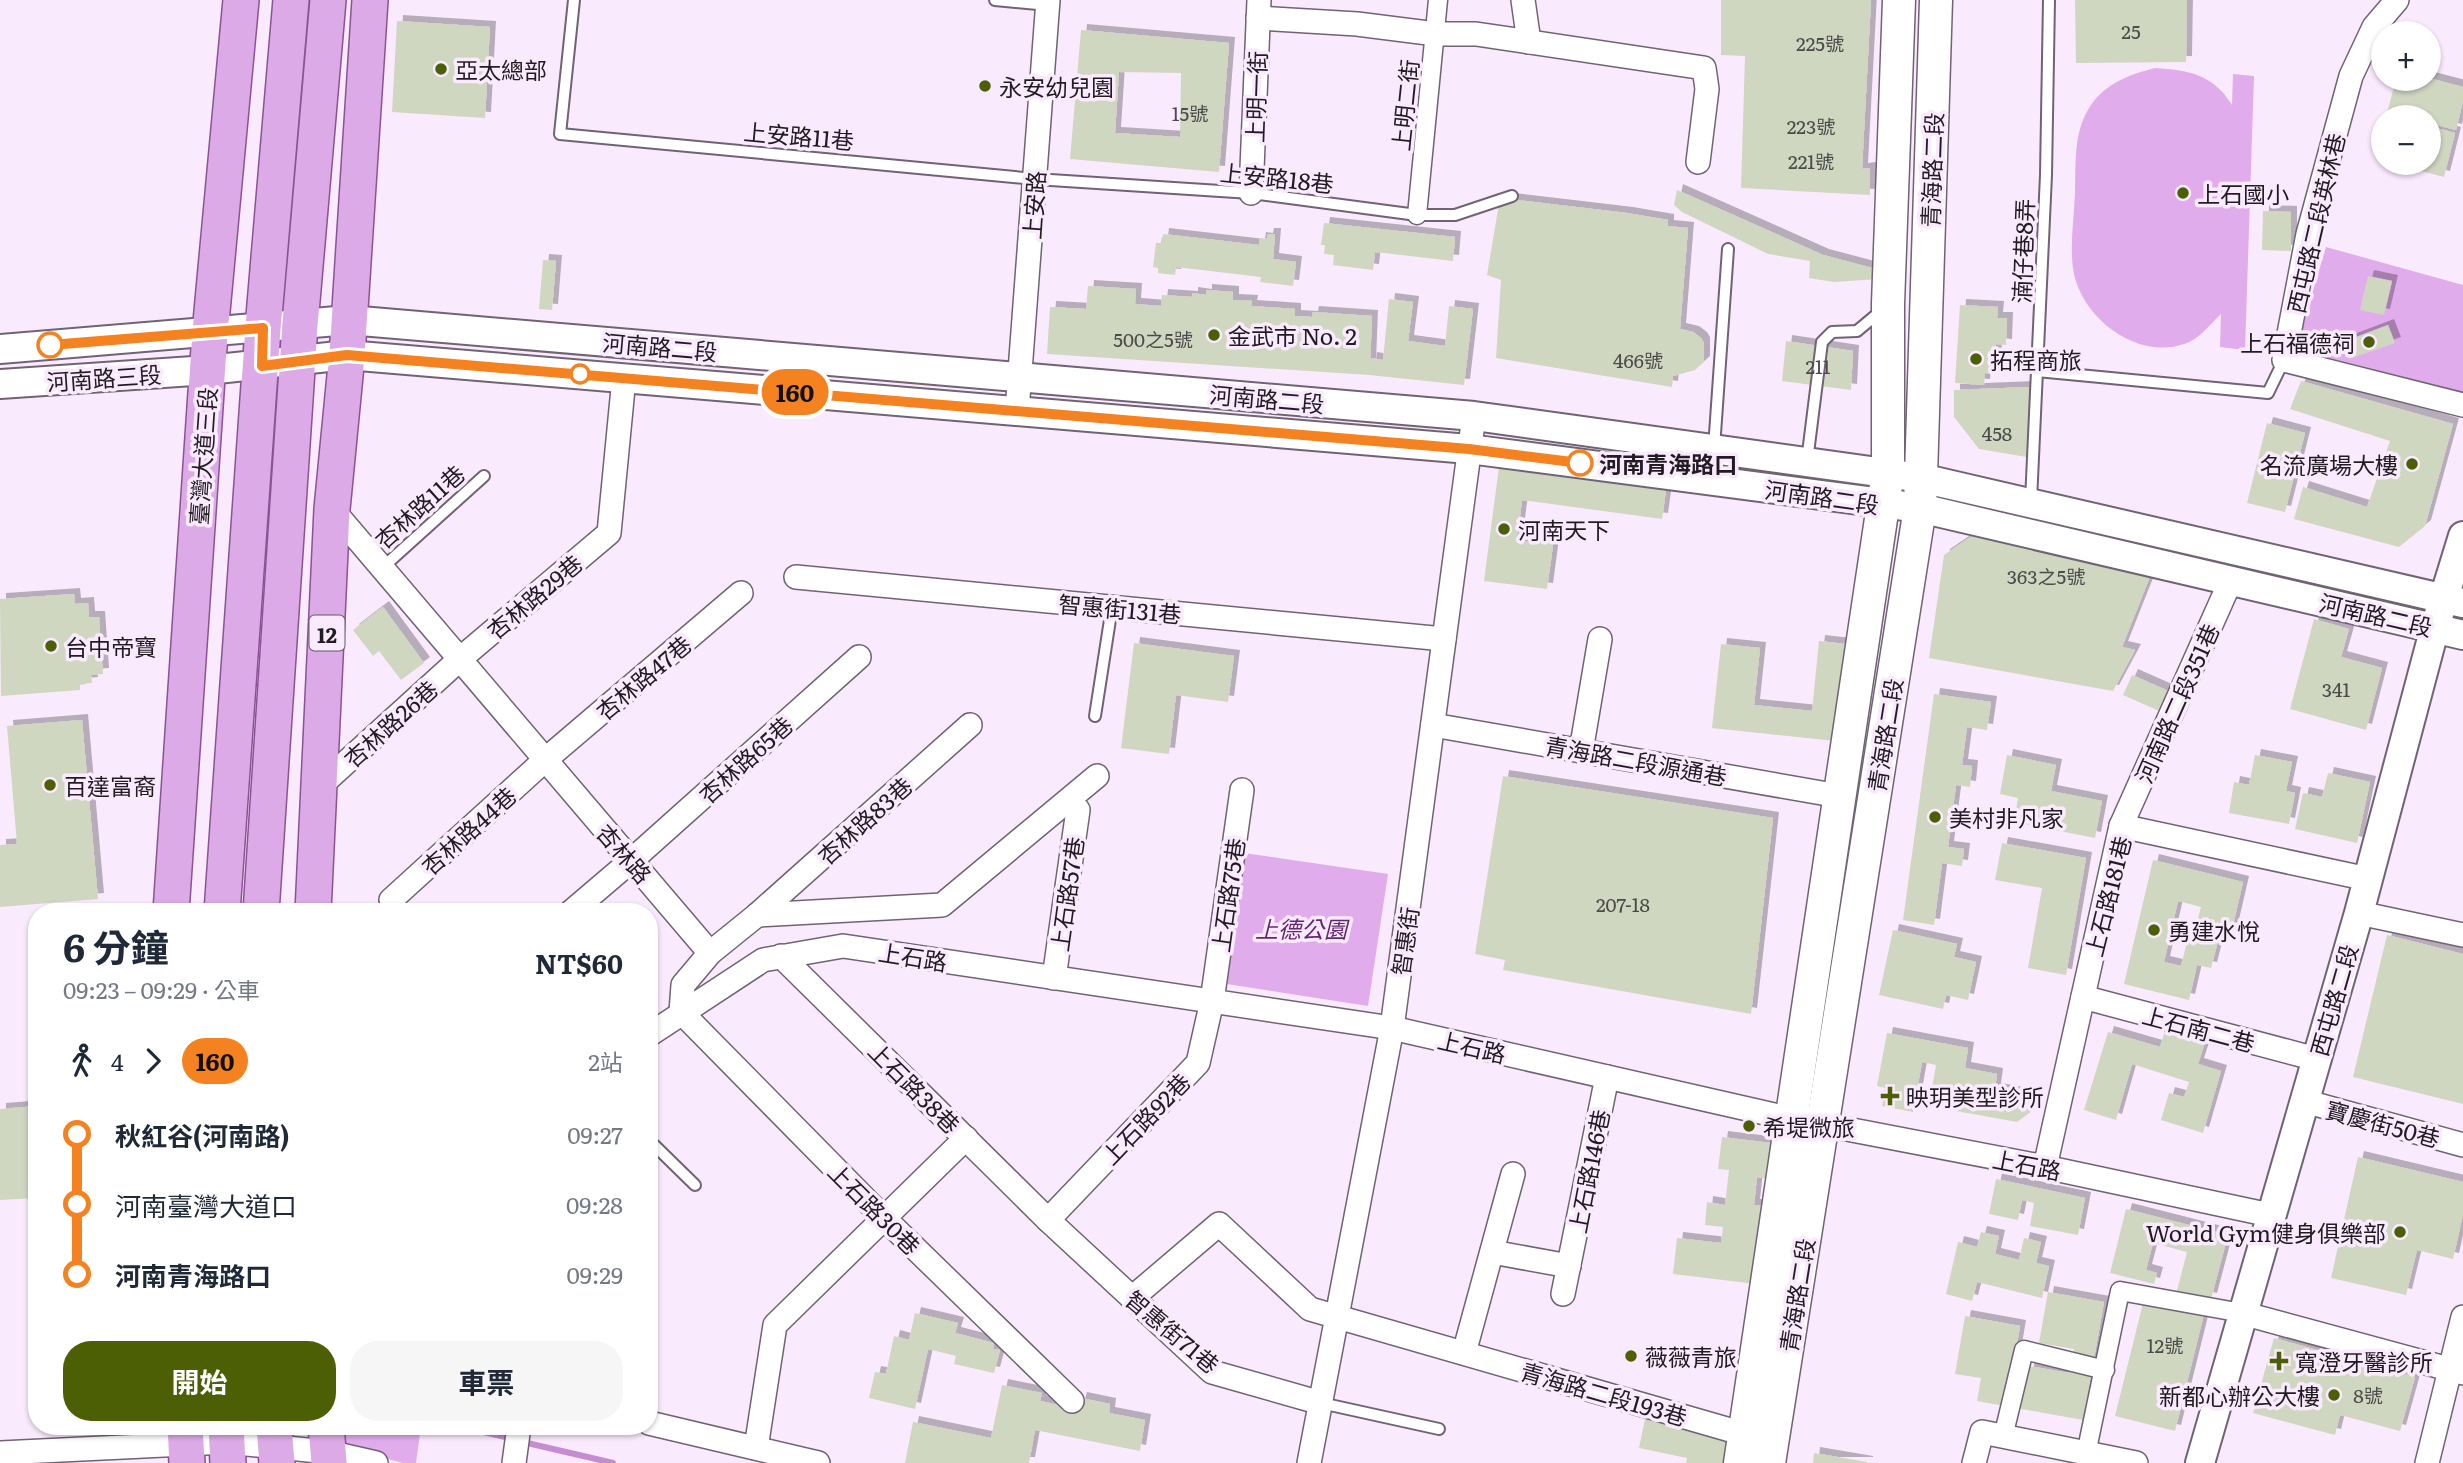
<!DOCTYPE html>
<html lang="zh-TW">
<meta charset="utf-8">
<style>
:root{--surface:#fff;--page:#f6f6f7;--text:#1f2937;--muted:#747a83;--accent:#4d5f05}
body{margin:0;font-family:Literata,"Noto Sans TC",serif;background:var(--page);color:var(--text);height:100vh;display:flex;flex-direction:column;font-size:26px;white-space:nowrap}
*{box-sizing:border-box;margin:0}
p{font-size:23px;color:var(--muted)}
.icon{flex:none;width:38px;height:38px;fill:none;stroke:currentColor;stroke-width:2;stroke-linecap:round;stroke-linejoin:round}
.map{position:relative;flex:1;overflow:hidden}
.details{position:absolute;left:28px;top:903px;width:630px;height:532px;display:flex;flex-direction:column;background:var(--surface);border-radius:28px;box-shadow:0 2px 5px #0004}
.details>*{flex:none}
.badge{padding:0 14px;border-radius:23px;font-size:24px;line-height:46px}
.buttons{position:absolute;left:2371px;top:21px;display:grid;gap:14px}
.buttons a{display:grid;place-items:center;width:70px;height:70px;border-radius:50%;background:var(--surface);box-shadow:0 2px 5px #0004;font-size:35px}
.map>.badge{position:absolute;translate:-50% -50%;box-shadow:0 0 0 4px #fff}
.legs{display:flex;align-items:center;gap:10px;height:77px;padding:0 35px;font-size:23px}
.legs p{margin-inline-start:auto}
.head{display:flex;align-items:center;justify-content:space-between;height:119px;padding:0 35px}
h1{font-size:38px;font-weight:700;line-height:52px}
.button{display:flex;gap:14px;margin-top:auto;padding:14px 35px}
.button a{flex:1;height:80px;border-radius:28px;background:var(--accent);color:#fff;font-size:28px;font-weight:700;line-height:80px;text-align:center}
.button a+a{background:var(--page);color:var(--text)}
ul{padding:0 35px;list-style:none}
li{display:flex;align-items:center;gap:24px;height:70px;font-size:26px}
li i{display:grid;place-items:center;width:10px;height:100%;margin:0 9px;background:currentColor}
li i::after{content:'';width:18px;height:18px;margin:-9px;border:5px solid;border-radius:50%;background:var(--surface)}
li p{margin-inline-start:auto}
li:first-child i{background:linear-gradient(#0000 50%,currentColor 0)}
li:last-child i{background:linear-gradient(currentColor 50%,#0000 0)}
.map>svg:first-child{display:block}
.green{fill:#e1acec}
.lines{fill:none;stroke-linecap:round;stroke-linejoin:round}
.stream{stroke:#c48dcf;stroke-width:6}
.building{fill:#cfd7c1;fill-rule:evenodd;filter:url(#shadow)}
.service-casing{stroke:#706373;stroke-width:14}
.pedestrian-casing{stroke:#706373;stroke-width:21}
.minor-casing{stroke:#706373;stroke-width:26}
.tertiary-casing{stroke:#706373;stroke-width:32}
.secondary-casing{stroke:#706373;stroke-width:35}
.primary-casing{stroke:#8b5396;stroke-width:38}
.service{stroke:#fff;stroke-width:10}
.pedestrian{stroke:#fff;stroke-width:18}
.minor{stroke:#fff;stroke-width:23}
.tertiary{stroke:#fff;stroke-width:28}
.secondary{stroke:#fff;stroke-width:32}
.primary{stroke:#dcaae6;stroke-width:35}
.line-1-casing{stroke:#fff;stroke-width:16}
.line-1{stroke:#f58220;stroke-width:10}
.poi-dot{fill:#4d5f05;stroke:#faeafd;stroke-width:2.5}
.stop-1-dot{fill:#fff;stroke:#f58220;stroke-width:3.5}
.labels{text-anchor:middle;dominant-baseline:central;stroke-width:7;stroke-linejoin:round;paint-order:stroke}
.number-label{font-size:19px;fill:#4c4a4a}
.shield{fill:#faeafd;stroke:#625964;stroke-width:2}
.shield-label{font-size:21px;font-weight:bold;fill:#211b22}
.poi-label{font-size:23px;fill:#211b22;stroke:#faeafd;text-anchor:start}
.street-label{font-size:23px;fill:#211b22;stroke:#faeafd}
.stop-label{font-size:23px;font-weight:bold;fill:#211b22;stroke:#faeafd;text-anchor:start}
.park-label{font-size:23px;font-style:italic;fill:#672675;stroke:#faeafd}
</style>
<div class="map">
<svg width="2463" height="1463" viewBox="0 0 2463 1463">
<defs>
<filter id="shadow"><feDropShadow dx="6" dy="-6" stdDeviation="0" flood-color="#0004"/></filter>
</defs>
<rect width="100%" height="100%" fill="#faeafd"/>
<g class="green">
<path d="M2155,68C2188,70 2213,74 2232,105L2233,74L2254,76L2245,350L2220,347L2221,314C2209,325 2200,339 2184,344C2138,360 2084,320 2074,274C2069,249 2074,219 2075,193C2076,163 2073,131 2091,105C2106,83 2131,74 2155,68Z"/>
<polygon points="2326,247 2463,285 2463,402 2294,355"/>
<polygon points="1244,853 1388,874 1368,1006 1227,984"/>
<polygon points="344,1426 421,1426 416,1463 403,1463 346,1448"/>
</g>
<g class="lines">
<g class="stream">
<polyline points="458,1426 513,1439"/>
<polyline points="523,1442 613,1463"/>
</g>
</g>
<g class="building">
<polygon points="1721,0 1871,0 1862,169 1870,168 1870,195 1741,188 1745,56 1721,55"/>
<polygon points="2075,0 2187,0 2186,62 2076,63"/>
<polygon points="397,21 490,27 485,118 392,112"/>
<path d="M1081,30L1229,43L1219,172L1070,159ZM1119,72L1181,73L1180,137L1115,133Z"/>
<polygon points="2429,78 2463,87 2463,101 2456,130 2429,123 2429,117 2405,117 2387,113 2396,79"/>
<polygon points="2429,126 2455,133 2444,177 2394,164 2429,163"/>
<polygon points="2383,132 2384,132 2384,161 2376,159"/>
<polygon points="1677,190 1823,255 1876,269 1878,279 1834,282 1809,278 1810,261 1768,254 1682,212 1674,205"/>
<polygon points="1500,198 1627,213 1668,220 1668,226 1688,228 1680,329 1693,332 1701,338 1704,343 1704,362 1695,370 1673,376 1672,387 1496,358 1501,280 1487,275"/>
<polygon points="2263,211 2291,212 2291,251 2262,250"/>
<polygon points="1324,223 1455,237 1453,261 1375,252 1373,270 1333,265 1334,255 1324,254 1325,245 1321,245"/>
<polygon points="1163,234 1259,245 1260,238 1267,239 1268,234 1275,234 1273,259 1296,262 1293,286 1260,282 1261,277 1176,267 1175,275 1158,273 1158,268 1153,267 1156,243 1162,243"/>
<polygon points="543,260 556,261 552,310 539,309"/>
<polygon points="2368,276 2392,281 2384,315 2360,310"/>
<polygon points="1088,286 1136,289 1135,304 1161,306 1162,295 1192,297 1192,293 1206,295 1206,290 1233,292 1233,300 1252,301 1251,306 1295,309 1295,316 1312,317 1313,312 1372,316 1370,367 1371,358 1383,360 1389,299 1413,302 1408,341 1445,346 1449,306 1473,309 1464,385 1369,375 1047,354 1050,307 1086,309"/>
<polygon points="1960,305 1998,307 1997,318 2007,318 2006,345 1996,344 1995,374 1985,373 1984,385 1955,383"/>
<polygon points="2388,325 2395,343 2349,359 2343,342"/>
<polygon points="1786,341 1853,351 1851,390 1782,381"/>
<polygon points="2301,381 2453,424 2425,526 2399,547 2294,519 2303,487 2367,507 2390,441 2290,409"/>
<polygon points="2029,387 2027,457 1979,449 1954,417 1954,390"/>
<polygon points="2267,423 2305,433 2285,512 2247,503"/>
<polygon points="1499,467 1666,490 1662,519 1522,500 1517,540 1553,545 1547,589 1484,581"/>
<polygon points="1972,536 2151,574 2122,647 2135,650 2113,691 1929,658 1944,555"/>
<polygon points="74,594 75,604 88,603 89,617 99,617 103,674 91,675 92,683 80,684 80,690 1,696 0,599"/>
<polygon points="383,607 424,663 401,680 379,651 373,656 353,630"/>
<polygon points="2314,619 2349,629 2341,657 2382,668 2366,730 2290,709"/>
<polygon points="1819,641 1855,645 1845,742 1712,728 1721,644 1760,648 1754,705 1812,711"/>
<polygon points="1134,643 1234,656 1228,702 1176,695 1169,754 1121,748"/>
<polygon points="2132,675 2175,694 2166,714 2123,695"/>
<polygon points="1934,694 1991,702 1987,730 1967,727 1962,765 1972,766 1970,787 1956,785 1948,847 1964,849 1962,866 1942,863 1934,925 1903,920"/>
<polygon points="82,720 98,899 0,907 0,845 17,844 7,726"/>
<polygon points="2007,755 2056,765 2051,791 2102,801 2095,838 2014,822 2018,798 2000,794"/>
<polygon points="2255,755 2292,762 2286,791 2295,793 2289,824 2229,813 2234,782 2249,785"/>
<polygon points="2328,773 2370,782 2357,843 2295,829 2303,793 2322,797"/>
<polygon points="1503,776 1773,818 1751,1014 1503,970 1505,960 1475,954"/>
<polygon points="2002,843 2086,858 2066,975 2028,968 2042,888 1995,880"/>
<polygon points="2153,860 2243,882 2231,934 2196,926 2201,907 2178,901 2164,962 2181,966 2189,934 2218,941 2211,968 2197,965 2189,1000 2124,984"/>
<polygon points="1893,930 1957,944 1954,957 1976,962 1968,1000 1946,995 1943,1009 1879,995"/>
<polygon points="2387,935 2463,954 2463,1104 2353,1077"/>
<polygon points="2166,1027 2206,1039 2198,1064 2221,1071 2203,1133 2161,1120 2169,1093 2184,1097 2189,1082 2132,1064 2116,1120 2084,1110 2108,1032 2160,1047"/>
<polygon points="1887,1033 1968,1048 1965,1068 1997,1074 1995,1089 2035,1096 2032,1111 2017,1122 1929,1106 1936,1065 1922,1062 1913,1112 1882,1106 1885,1088 1877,1086"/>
<polygon points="37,1106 37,1198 0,1200 0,1109"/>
<polygon points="1722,1137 1779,1144 1775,1180 1757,1177 1754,1205 1766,1206 1756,1284 1673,1274 1677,1238 1721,1243 1723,1227 1705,1225 1707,1202 1725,1205 1729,1170 1718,1169"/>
<polygon points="2358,1157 2463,1182 2463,1214 2453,1259 2417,1250 2406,1295 2331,1278"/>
<polygon points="1996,1179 2085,1198 2078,1235 2030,1226 2034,1203 2022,1200 2018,1220 1989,1214"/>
<polygon points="2126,1209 2228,1235 2211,1299 2199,1296 2195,1312 2204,1314 2175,1431 2115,1416 2144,1299 2173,1306 2187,1252 2153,1243 2146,1270 2157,1273 2154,1284 2110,1273"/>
<polygon points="1981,1232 1999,1236 1995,1254 2019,1260 2024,1238 2041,1242 2036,1263 2049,1266 2042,1298 1977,1282 1972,1301 1946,1294 1958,1242 1977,1247"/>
<polygon points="2048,1292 2104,1302 2083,1420 1977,1401 1981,1378 1955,1374 1965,1316 2020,1326 2011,1379 2026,1382 2029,1366 2069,1373 2074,1349 2039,1343"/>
<polygon points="915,1313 958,1323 955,1333 994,1343 993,1349 1000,1350 994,1373 954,1364 956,1356 928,1349 915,1409 869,1398 875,1372 886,1374 894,1336 909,1340"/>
<polygon points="2274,1338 2415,1377 2400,1431 2340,1415 2335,1435 2253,1413"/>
<polygon points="1002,1385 1042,1393 1040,1401 1078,1409 1081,1398 1110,1404 1109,1413 1145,1420 1140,1451 1035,1430 1029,1463 905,1463 913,1422 991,1438"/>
<polygon points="1645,1419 1728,1441 1724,1463 1686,1463 1687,1458 1639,1448"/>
<polygon points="1814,1453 1867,1462 1867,1463 1813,1463"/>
</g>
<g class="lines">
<g class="service-casing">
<g id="service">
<polyline points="574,0 560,134 1035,179 1251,193 1417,215 1455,215 1512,196"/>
<polyline points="995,0 1048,5"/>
<polyline points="2037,371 2268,393 2284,360"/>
<polyline points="1714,448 1728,249"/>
<polyline points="1807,461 1822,342 1832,332 1857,331 1881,311"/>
<polyline points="2031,501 2046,175 2049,0"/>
<polyline points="382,568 484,476"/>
<polyline points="1095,716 1112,607"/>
<polyline points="649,1140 695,1185"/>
<polyline points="1321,1403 1439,1429"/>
</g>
</g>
<g class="pedestrian-casing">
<g id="pedestrian">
<polyline points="1417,215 1438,0"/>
<polyline points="2003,1437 2024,1350 2105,1370"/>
<polyline points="2086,1454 2120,1291 2242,1313"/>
</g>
</g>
<g class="minor-casing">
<g id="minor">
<polyline points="1523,0 1529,42"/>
<polyline points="2397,0 2374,27 2351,76 2308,234 2284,360 2463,405"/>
<polyline points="1258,18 1357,24 1436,34 1476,34 1704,68 1707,89 1698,162"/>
<polyline points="1251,193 1259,0"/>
<polyline points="1017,411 1048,0"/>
<polyline points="332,509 710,953"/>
<polyline points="796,577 1444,639"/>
<polyline points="970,725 757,915 710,953 683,985 681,1012 884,1218 1072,1401"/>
<polyline points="1433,725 1839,796"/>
<polyline points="1581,751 1600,639"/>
<polyline points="319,787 460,659 609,533 624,378"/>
<polyline points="2121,826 2368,879"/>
<polyline points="391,900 545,760 741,593"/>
<polyline points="571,912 632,860 859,657"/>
<polyline points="2359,913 2463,935"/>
<polyline points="757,915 942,905 1097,776"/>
<polyline points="781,956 1048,1220 1212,1372 1321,1403"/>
<polyline points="1054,978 1078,810"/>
<polyline points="2083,997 2316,1059"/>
<polyline points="649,1035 763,960 843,946 1392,1028 1774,1115 2045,1167 2270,1215"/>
<polyline points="2304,1101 2463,1145"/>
<polyline points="2045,1167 2121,826 2231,580"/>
<polyline points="1048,1220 1198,1063 1212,1001 1242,790"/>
<polyline points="1492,1252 1569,1266"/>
<polyline points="1563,1294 1607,1077"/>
<polyline points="1132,1298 1219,1224 1310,1309 1744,1434"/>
<polyline points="2242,1313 2463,1373"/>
<polyline points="1464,1353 1513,1174"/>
<polyline points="649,1423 818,1463"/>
<polyline points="756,1448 775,1325 966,1138"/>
<polyline points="0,1453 226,1442 328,1452 376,1463"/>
<polyline points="514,1463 519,1426"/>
<polyline points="1309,1463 1392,1028 1474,416"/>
<polyline points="1974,1463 1982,1432 2136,1463"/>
<polyline points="2427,1463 2463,1317"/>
</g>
</g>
<g class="tertiary-casing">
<g id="tertiary">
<polyline points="0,349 349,320 1474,416 1921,478 2463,603"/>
<polyline points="0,384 208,370 347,355 1469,449 1920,508 2463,635"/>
<polyline points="2200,1463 2359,913 2435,627 2463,536"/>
</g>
</g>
<g class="secondary-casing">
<g id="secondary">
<polyline points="1740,1463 1888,472 1888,304 1899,0"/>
<polyline points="1769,1463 1920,508 1936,0"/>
</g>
</g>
<g class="primary-casing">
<g id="primary">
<polyline points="171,912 210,333 241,0"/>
<polyline points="222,912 263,328 291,0"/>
<polyline points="261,912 300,324 328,0"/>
<polyline points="313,912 332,509 347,355 370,0"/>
<polyline points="185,1426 187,1463"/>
<polyline points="226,1426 228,1463"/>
<polyline points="274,1426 277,1463"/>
<polyline points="326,1426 329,1463"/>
</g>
</g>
<use href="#service" class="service"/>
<use href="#pedestrian" class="pedestrian"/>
<use href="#minor" class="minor"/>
<use href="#tertiary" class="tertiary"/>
<use href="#secondary" class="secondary"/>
<use href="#primary" class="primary"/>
</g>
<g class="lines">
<g class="line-1-casing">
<polyline id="line-1" points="50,345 263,328 262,366 347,355 1469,449 1580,463"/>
</g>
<use href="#line-1" class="line-1"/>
</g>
<g class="poi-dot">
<circle cx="441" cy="69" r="7"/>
<circle cx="985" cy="86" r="7"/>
<circle cx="2183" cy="193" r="7"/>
<circle cx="1214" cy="335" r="7"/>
<circle cx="2369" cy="342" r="7"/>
<circle cx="1976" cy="359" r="7"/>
<circle cx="2412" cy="464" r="7"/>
<circle cx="1504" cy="529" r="7"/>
<circle cx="51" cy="646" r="7"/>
<circle cx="50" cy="785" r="7"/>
<circle cx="1935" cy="817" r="7"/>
<circle cx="2154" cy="930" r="7"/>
<path d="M1886.5 1085.5h7v7h7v7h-7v7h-7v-7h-7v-7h7z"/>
<circle cx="1749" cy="1126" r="7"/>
<circle cx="2400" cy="1232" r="7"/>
<circle cx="1631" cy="1356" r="7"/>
<path d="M2275.5 1350.5h7v7h7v7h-7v7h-7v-7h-7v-7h7z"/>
<circle cx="2334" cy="1395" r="7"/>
</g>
<g class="stop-1-dot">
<circle cx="50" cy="345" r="12"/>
<circle cx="580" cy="374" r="9"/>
<circle cx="1580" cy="463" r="12"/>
</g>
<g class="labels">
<g class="number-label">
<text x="2131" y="31">25</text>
<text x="1820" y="43">225號</text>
<text x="1190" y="113">15號</text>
<text x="1811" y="126">223號</text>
<text x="1811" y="161">221號</text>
<text x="1153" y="339">500之5號</text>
<text x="1638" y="360">466號</text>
<text x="1818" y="366">211</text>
<text x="1997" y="433">458</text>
<text x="2046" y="576">363之5號</text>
<text x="2336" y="689">341</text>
<text x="1623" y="904">207-18</text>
<text x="2165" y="1345">12號</text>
<text x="2368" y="1395">8號</text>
</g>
<rect class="shield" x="309.5" y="615.5" width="35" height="35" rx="5"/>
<g class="shield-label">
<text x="327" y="633">12</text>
</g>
<g class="poi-label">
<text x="455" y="69">亞太總部</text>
<text x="999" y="86">永安幼兒園</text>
<text x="2197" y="193">上石國小</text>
<text x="1228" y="335">金武市 No. 2</text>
<text x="2355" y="342" text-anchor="end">上石福德祠</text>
<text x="1990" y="359">拓程商旅</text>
<text x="2398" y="464" text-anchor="end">名流廣場大樓</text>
<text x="1518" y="529">河南天下</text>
<text x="65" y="646">台中帝寶</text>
<text x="64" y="785">百達富裔</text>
<text x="1949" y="817">美村非凡家</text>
<text x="2168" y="930">勇建水悅</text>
<text x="1906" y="1096">映玥美型診所</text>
<text x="1763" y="1126">希堤微旅</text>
<text x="2386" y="1232" text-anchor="end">World Gym健身俱樂部</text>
<text x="1645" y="1356">薇薇青旅</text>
<text x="2295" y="1361">寬澄牙醫診所</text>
<text x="2320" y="1395" text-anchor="end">新都心辦公大樓</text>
</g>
<g class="street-label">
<text transform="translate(1255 97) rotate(-88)">上明一街</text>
<text transform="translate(1404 105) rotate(-84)">上明二街</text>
<text transform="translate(799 135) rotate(5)">上安路11巷</text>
<text transform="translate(1931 170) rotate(-88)">青海路二段</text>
<text transform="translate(1277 177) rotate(6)">上安路18巷</text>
<text transform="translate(1033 205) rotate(-86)">上安路</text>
<text transform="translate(2315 223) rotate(-77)">西屯路二段英林巷</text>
<text transform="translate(2022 251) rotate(-88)">湳仔巷8弄</text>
<text transform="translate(660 346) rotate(5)">河南路二段</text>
<text transform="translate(104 377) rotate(-4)">河南路三段</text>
<text transform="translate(1267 398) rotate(5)">河南路二段</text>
<text transform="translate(202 456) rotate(-86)">臺灣大道三段</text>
<text transform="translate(1822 496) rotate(8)">河南路二段</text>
<text transform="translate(419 506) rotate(-42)">杏林路11巷</text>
<text transform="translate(534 596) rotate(-40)">杏林路29巷</text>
<text transform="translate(1120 608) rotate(5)">智惠街131巷</text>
<text transform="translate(2376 614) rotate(13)">河南路二段</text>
<text transform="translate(643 677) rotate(-40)">杏林路47巷</text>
<text transform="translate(2176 703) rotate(-66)">河南路二段351巷</text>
<text transform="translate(390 723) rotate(-42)">杏林路26巷</text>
<text transform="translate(1884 735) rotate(-81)">青海路二段</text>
<text transform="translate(745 759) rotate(-42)">杏林路65巷</text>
<text transform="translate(1636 760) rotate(10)">青海路二段源通巷</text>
<text transform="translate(864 820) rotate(-42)">杏林路83巷</text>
<text transform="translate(468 830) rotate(-42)">杏林路44巷</text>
<text transform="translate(625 853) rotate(49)">杏林路</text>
<text transform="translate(1066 894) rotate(-82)">上石路57巷</text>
<text transform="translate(1227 895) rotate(-82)">上石路75巷</text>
<text transform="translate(2107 896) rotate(-76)">上石路181巷</text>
<text transform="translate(1404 941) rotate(-82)">智惠街</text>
<text transform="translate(913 956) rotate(9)">上石路</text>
<text transform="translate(2333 1000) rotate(-74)">西屯路二段</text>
<text transform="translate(2199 1028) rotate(15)">上石南二巷</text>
<text transform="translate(1472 1046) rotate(13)">上石路</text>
<text transform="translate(915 1087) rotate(45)">上石路38巷</text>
<text transform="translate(1145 1118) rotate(-46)">上石路92巷</text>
<text transform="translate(2383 1123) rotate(15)">寶慶街50巷</text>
<text transform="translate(2027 1164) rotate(11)">上石路</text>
<text transform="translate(1588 1171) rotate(-79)">上石路146巷</text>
<text transform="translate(875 1208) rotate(45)">上石路30巷</text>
<text transform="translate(1796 1295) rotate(-81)">青海路二段</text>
<text transform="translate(1173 1331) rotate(40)">智惠街71巷</text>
<text transform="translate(1604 1393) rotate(16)">青海路二段193巷</text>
</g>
<g class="stop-label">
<text x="1599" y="463">河南青海路口</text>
</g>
<g class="park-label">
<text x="1301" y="928">上德公園</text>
</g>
</g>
</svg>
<div class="buttons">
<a>+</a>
<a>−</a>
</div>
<b class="badge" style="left:795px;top:392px;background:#f58220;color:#111">160</b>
<section class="details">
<div class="head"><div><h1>6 分鐘</h1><p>09:23 – 09:29 · 公車</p></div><b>NT$60</b></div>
<div class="legs"><svg class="icon" aria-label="walk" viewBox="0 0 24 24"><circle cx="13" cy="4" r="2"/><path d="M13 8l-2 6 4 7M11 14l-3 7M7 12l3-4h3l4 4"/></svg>4<svg class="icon" aria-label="forward" viewBox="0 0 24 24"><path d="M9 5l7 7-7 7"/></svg><b class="badge" style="background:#f58220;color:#111">160</b><p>2站</p></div>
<ul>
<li><i style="color:#f58220"></i><b>秋紅谷(河南路)</b><p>09:27</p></li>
<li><i style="color:#f58220"></i><span>河南臺灣大道口</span><p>09:28</p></li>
<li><i style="color:#f58220"></i><b>河南青海路口</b><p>09:29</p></li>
</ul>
<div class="button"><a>開始</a><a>車票</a></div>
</section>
</div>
